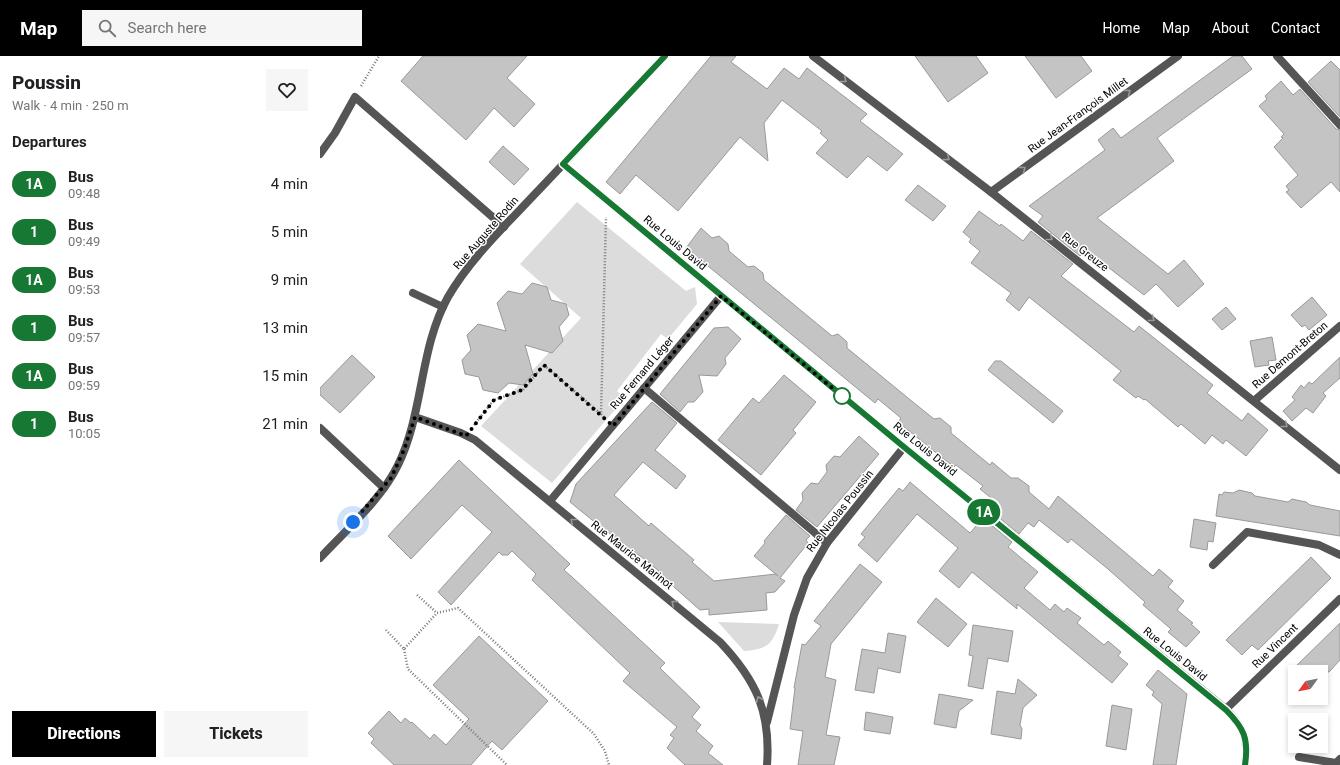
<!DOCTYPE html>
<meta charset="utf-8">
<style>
:root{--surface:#fff;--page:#f6f6f6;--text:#202124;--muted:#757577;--accent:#000}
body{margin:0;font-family:Roboto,sans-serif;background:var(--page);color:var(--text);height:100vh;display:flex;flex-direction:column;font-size:15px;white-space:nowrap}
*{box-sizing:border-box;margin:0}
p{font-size:13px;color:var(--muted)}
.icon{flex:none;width:22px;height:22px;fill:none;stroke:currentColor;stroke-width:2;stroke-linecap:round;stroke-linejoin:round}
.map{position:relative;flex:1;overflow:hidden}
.details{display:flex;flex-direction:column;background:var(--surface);width:320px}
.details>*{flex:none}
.badge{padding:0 8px;border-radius:13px;font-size:14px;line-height:26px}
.needle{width:26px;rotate:237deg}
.tools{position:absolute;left:968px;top:609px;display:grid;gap:8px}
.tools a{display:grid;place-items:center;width:40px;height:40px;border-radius:0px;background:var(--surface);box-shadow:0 2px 6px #0003;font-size:20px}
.you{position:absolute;width:20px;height:20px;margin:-10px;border:3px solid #fff;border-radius:50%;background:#1a73e8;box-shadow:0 0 0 6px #1a73e833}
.map>.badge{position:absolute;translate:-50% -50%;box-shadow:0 0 0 2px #fff}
h2{padding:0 12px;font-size:15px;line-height:36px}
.round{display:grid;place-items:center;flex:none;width:42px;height:42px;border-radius:0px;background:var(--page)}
.summary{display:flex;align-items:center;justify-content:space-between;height:68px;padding:0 12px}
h1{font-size:19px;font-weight:800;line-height:30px}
.button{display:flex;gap:8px;margin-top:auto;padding:8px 12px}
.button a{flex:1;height:46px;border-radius:0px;background:var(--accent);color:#fff;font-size:16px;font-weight:800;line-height:46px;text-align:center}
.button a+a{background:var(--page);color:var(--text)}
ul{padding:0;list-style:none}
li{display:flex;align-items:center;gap:12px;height:48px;padding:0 12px}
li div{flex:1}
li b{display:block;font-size:15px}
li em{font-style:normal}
li .badge{min-width:44px;font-weight:700;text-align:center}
header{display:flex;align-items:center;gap:24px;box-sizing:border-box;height:56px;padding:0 20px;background:var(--accent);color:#fff}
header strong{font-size:19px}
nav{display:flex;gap:22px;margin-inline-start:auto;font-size:14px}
.search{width:280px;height:36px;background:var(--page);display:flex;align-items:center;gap:10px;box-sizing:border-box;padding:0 14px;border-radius:0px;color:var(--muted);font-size:15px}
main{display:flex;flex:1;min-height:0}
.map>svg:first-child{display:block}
.green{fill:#dcdcdc}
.building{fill:#c4c4c4;stroke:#999}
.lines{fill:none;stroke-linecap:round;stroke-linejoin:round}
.path{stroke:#777;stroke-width:2.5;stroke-dasharray:1 2;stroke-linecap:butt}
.lane{stroke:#555;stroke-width:8}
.street{stroke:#555;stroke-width:8}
.oneway{stroke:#999}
.line-casing{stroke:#fff;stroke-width:9}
.line{stroke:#177833;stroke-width:6}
.walk{stroke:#000;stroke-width:4;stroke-dasharray:0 7.2}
.stop-dot{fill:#fff;stroke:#177833;stroke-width:2}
.labels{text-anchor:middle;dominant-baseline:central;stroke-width:3;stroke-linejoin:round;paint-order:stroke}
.street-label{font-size:11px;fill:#000;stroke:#fff}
</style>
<header>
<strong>Map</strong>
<div class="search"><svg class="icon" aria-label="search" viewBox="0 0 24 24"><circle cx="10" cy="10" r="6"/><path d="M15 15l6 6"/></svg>Search here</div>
<nav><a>Home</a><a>Map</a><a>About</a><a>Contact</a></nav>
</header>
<main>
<section class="details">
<div class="summary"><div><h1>Poussin</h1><p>Walk · 4 min · 250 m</p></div><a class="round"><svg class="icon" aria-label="heart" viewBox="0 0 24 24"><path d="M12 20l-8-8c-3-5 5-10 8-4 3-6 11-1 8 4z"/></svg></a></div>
<h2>Departures</h2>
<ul>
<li><span class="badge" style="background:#177833;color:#fff">1A</span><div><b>Bus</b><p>09:48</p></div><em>4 min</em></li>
<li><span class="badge" style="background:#177833;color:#fff">1</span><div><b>Bus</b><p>09:49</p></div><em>5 min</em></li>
<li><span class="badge" style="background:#177833;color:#fff">1A</span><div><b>Bus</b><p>09:53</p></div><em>9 min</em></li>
<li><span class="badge" style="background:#177833;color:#fff">1</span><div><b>Bus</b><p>09:57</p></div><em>13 min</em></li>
<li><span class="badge" style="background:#177833;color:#fff">1A</span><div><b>Bus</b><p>09:59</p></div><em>15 min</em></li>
<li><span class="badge" style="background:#177833;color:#fff">1</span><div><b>Bus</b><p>10:05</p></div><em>21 min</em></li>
</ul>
<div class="button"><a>Directions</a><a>Tickets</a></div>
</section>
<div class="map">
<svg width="1020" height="709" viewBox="0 0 1020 709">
<rect width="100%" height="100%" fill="#fff"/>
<g class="green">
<polygon points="257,146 366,235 375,231 377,248 348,283 341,278 297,335 305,342 232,427 161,370 261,262 200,208"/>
<path d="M398,566L459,568C453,588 446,594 424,595Z"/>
</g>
<g class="building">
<polygon points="103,0 207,0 187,22 215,48 194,71 174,52 146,84 81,25"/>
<polygon points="391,0 416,0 411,6 447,33 464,12 479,23 487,12 547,58 540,65 583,98 567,115 548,100 527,122 496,97 508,84 500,77 502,75 462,44 444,67 448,105 420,81 358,155 316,119 300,138 286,126"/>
<polygon points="595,0 656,0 668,17 628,46"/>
<polygon points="705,0 761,0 772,15 736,42"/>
<polygon points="913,0 922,0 932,13 837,82 854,105 777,162 848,218 864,204 884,228 858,251 836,228 824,239 766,194 760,200 718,166 723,160 709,150 785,94 778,84 793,72 801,82"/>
<polygon points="1011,5 1020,14 1020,61 988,26"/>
<polygon points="961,25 973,39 980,33 1016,73 1020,74 1020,136 1011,126 981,152 966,136 969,134 966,130 978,119 954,91 963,82 961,81 964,78 939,50 947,43 945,40"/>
<polygon points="183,90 209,113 194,129 169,106"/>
<polygon points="598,129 626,150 613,165 585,144"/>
<polygon points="659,155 680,170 681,168 703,185 711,175 753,208 741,220 814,276 819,270 893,329 887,337 922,365 928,357 948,374 926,400 906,384 903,388 892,379 885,388 861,368 858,371 825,343 824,344 818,340 816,342 793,324 801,315 709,241 699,255 686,244 691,237 651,207 660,195 649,186 651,183 643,176"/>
<polygon points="381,172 392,182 399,180 408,188 409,195 428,211 434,210 443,217 444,224 512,280 518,278 527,286 527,292 588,342 614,363 620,362 631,371 631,377 670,409 672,406 691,422 698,422 709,430 709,436 729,453 738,440 833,520 839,513 853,525 848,531 864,545 857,554 873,567 871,568 880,576 866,591 848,576 851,573 823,549 825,546 788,513 751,483 748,487 719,464 714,471 708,467 699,478 670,454 676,446 660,433 663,430 636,409 634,411 625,404 578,366 581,362 558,343 555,347 366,192"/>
<polygon points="212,227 227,231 231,244 246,248 249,259 239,271 243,285 232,297 205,289 213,318 203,329 189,327 178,337 163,334 159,321 145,318 142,304 151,294 147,279 158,268 186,275 177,247 188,235 202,238"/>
<polygon points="992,241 1007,259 989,274 985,269 982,271 971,259"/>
<polygon points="906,251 916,263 902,274 892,263"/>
<polygon points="408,271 421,283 405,302 406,308 397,320 379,319 383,336 374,346 368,346 360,356 340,338 394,272"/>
<polygon points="952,281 956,304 948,305 949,309 935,311 930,285"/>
<polygon points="32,299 55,321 20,357 0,339 0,332"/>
<polygon points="1020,301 1020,322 1003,337 1006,340 993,357 986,352 972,365 963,355 975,344 972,341 981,329 984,332 989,326 992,328"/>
<polygon points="675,305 681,305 743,355 733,367 668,314"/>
<polygon points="464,319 496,346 473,374 476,377 441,419 398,384 433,342 439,347"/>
<polygon points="332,346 357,367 335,394 366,420 356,433 323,406 294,439 329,470 331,467 374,504 372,506 394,525 456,518 458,520 434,500 445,487 444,485 466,459 490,480 486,484 488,487 460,522 465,525 455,536 446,537 447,554 389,559 389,553 380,554 338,517 339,515 324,503 277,468 250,446 256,428"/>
<polygon points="539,380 559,398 497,471 476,454 483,444 482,437 491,427 498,428 507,416 506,409 514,400 520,401"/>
<polygon points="139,404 250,508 244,514 252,521 345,607 340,612 380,651 372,661 381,669 376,675 393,690 388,697 403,709 365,709 347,692 354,682 350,679 357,671 303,625 310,617 212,524 216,518 192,495 188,499 182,499 179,496 131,549 118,536 172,476 142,449 91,503 68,480"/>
<polygon points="590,426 650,477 663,462 692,486 688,491 718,516 704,532 730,554 735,548 744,556 747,552 761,562 757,567 784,589 788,585 801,596 798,600 808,608 792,627 697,548 697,553 652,516 639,532 619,515 638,492 597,458 557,506 538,489 545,481 541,478 579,432 583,435"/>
<polygon points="919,434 932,437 935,440 968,446 972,443 986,446 990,449 1020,455 1020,480 896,460 899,438 902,439 904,436 913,437"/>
<polygon points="874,463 896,467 893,486 888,485 887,494 870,491"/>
<polygon points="991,501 1011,522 938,594 932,589 922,599 906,584"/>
<polygon points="540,508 562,526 511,588 505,621 516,624 506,679 520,681 514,709 478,709 483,675 470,673 475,632 474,632 482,588 485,589 501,570 494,565"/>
<polygon points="616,542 647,568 628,591 597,566"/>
<polygon points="1020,567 1020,604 1009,616 970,616"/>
<polygon points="653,569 693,575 688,606 668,602 663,633 648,630 653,600 649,599"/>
<polygon points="568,577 586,580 580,617 558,612 554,637 535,634 542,593 565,597"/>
<polygon points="159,580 228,645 182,694 172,685 151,709 74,709 51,687 54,683 48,677 69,655 81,667 85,662 91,667 92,666 110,683 114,678 126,689 149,663 113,629"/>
<polygon points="838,614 867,638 856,709 833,709 842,648 832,639 834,636 826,629"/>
<polygon points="698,623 717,639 703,652 700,669 702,673 701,683 671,678 677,635 695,638"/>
<polygon points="619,638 653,644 639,655 636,672 614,668"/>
<polygon points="792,649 812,653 806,694 786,690"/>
<polygon points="546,656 573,661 570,678 544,674"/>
</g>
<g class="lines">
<g class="path">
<polyline points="41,30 59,0"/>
<polyline points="284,361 281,358 286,161"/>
<polyline points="154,369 174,344 203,334 224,309 280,357"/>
<polyline points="97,539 117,557 138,552 274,678 285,695 289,709"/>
<polyline points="66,574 84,593 117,557"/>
<polyline points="84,593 88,613 187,709"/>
</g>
<g class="lane">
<polyline points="0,98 15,77 35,41 184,171"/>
<polyline points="93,237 123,251"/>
<polyline points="324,332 507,487"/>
<polyline points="893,509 927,476 999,489 1020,499"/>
</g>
<g class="street">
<polyline points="493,0 671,136 1020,414"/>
<polyline points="957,0 1020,69"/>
<path d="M243,108L584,391L906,653C924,672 929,683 925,709"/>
<polyline points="671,136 858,0"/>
<polyline points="935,344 1020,270"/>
<path d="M95,361L141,377L155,384L400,586C436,624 451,656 447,709"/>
<polyline points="0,372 64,432"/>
<polyline points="230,445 401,240"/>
<path d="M0,502C27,473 61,444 78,409C104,356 99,293 128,241C150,203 184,171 214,139C258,93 301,46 345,0"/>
<polyline points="906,653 1020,543"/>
<polyline points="447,666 474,559 487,522 507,487 584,391"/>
<polyline points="979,701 1016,707 1020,703"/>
</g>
</g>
<defs><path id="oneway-chevron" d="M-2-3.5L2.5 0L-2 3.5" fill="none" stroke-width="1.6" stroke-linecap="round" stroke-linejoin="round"/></defs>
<g class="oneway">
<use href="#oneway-chevron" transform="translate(524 24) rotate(37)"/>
<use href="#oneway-chevron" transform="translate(808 36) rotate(-36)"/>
<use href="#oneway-chevron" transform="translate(627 102) rotate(37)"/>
<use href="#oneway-chevron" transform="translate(703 113) rotate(-36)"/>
<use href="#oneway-chevron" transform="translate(730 182) rotate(38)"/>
<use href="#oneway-chevron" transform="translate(832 263) rotate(38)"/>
<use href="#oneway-chevron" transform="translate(965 369) rotate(39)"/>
<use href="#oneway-chevron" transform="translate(253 465) rotate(-141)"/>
<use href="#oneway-chevron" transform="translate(354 547) rotate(-141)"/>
<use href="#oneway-chevron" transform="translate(439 643) rotate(-113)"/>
</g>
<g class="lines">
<g class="line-casing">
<path id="line" d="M345,0L243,108L584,391L906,654C924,672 929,683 925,709"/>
</g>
<use href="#line" class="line"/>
<polyline class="walk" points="33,466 71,422 84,394 95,361 146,380 174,344 202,334 224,309 293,370 401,240 522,340"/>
</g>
<circle class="stop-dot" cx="522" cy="340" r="8"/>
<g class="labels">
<g class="street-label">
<text transform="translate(758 59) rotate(-36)">Rue Jean-François Millet</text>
<text transform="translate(166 177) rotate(-49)">Rue Auguste Rodin</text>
<text transform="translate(355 187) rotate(40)">Rue Louis David</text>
<text transform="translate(765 196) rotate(38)">Rue Greuze</text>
<text transform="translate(970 299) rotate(-41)">Rue Demont-Breton</text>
<text transform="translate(322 317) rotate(-50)">Rue Fernand Léger</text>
<text transform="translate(605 393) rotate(39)">Rue Louis David</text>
<text transform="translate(520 455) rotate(-52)">Rue Nicolas Poussin</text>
<text transform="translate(312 499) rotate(39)">Rue Maurice Marinot</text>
<text transform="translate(955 590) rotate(-44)">Rue Vincent</text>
<text transform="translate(855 598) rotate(39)">Rue Louis David</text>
</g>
</g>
</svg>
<div class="tools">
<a><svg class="needle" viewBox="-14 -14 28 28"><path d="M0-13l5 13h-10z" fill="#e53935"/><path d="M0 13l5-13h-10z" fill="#757577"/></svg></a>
<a><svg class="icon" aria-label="layers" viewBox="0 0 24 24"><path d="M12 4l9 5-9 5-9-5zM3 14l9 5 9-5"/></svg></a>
</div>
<div class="you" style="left:33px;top:466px"></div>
<b class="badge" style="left:664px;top:456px;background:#177833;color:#fff">1A</b>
</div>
</main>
